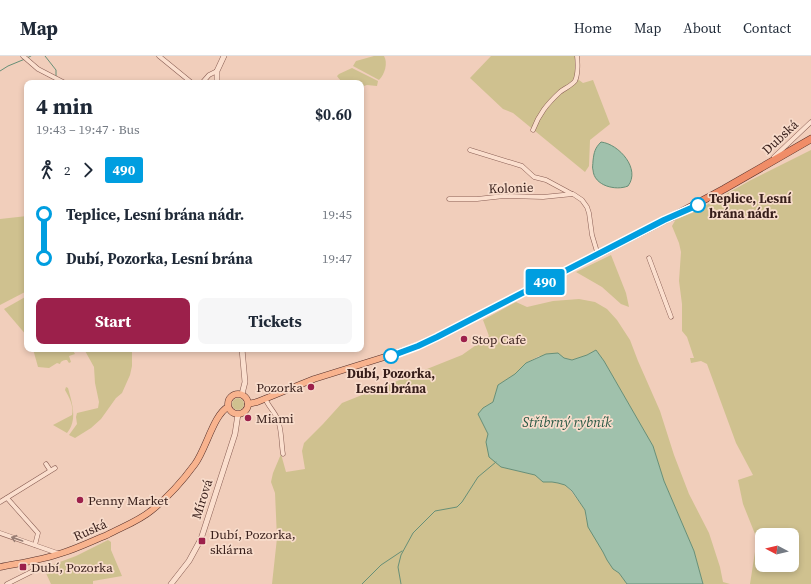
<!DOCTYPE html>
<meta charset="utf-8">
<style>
:root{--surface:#fff;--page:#f6f6f7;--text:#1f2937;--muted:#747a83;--line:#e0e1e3;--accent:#9c204b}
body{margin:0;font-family:"Source Serif 4",serif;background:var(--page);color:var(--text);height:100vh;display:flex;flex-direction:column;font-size:15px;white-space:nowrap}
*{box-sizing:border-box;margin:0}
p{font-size:13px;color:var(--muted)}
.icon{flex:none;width:22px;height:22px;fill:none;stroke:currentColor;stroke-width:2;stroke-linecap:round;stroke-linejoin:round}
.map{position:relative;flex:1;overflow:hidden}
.sheet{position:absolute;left:24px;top:24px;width:340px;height:272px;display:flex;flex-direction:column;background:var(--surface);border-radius:8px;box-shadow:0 2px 6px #0003}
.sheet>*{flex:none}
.badge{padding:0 8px;border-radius:3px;font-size:14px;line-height:26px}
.needle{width:26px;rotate:277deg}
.fabs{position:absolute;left:755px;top:472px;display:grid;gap:8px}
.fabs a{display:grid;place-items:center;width:44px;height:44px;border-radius:8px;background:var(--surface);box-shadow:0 2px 6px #0003;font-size:20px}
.map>.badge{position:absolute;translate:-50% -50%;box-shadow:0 0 0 2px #fff}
.legs{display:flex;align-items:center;gap:6px;height:44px;padding:0 12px;font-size:13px}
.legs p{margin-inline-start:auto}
.headline{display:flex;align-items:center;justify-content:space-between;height:68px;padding:0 12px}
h1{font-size:22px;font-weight:700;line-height:30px}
.primary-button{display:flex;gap:8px;margin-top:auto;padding:8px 12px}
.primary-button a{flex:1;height:46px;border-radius:8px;background:var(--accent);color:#fff;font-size:16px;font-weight:700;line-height:46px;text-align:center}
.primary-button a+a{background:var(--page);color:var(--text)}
ul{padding:0 12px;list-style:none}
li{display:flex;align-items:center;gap:14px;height:44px;font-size:15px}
li i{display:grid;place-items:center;width:6px;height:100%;margin:0 5px;background:currentColor}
li i::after{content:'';width:10px;height:10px;margin:-5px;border:3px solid;border-radius:50%;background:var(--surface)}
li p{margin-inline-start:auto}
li:first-child i{background:linear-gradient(#0000 50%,currentColor 0)}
li:last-child i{background:linear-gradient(currentColor 50%,#0000 0)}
header{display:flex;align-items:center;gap:24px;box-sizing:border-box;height:56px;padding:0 20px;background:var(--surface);border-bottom:1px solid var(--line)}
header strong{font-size:19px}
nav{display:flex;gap:22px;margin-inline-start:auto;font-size:14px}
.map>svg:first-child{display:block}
.green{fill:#cfc18f;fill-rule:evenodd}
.water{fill:#a0c1ac;stroke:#678f77}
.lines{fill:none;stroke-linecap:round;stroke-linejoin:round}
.stream{stroke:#678f77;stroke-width:1}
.minor-casing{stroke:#895e54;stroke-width:5}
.tertiary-casing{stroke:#895e54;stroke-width:6}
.primary-casing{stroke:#562f29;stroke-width:7}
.trunk-casing{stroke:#562f29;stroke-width:8}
.minor{stroke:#fbdfce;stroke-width:4}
.tertiary{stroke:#fbdfce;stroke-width:5}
.primary{stroke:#f8b38e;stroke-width:6}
.trunk{stroke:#f08d68;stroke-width:7}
.oneway{stroke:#997e74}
.line-1-casing{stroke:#fff;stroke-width:9}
.line-1{stroke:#009ee0;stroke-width:6}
.stop-1-dot{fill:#fff;stroke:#009ee0;stroke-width:2}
.poi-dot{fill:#9c204b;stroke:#f8dccb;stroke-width:1.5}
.labels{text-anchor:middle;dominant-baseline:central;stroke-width:3.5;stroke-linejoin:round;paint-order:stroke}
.street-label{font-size:13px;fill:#371e1a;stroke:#f8dccb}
.stop-label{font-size:13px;font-weight:bold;fill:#371e1a;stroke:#f8dccb;text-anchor:start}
.poi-label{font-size:13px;fill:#371e1a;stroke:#f8dccb;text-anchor:start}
.water-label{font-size:14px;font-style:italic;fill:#285844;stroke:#f8dccb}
</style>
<header>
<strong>Map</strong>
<nav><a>Home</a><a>Map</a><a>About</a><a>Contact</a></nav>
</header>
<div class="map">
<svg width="811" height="528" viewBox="0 0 811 528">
<rect width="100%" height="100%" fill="#f1cebb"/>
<g class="green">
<path d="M374,0H384C388,7 385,18 379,24L353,10L356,5Z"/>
<polygon points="491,0 576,0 575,21 583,27 593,24 610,68 590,84 589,110 585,116 513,57 503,53 470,22"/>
<path d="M352,12L378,25L377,30L367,29L361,31V27C352,27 342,29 337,20L339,18Z"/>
<path d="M811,94V528H750L757,483L743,448L738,424L753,419L736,387L707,308L701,305L691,307L690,302H694L687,281L682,275V248L679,225L681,196L679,187L672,170L676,163L692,157L751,124ZM762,479H792V509H762Z"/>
<polygon points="27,160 27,233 25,236 0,249 0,163"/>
<polygon points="611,199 626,237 629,251 621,248 602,231 576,216"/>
<polygon points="27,240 27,280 4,253"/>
<polygon points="579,243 595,246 607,253 617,264 630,284 638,305 660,355 674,399 689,438 709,477 720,511 723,526 730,528 703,528 694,495 664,425 653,390 604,305 596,294 587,299 572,304 564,302 539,300 526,307 515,318 498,329 493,346 483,352 478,358 488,378 486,386 501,411 535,419 543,426 552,426 558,427 565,429 571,435 585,454 586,463 607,504 613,513 619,517 627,528 272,528 277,482 275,437 271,426 273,417 281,398 286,416 305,413 302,395 304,387 323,368 342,347 462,299 489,280 483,264 516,246 527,251 553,245"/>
<path d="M33,293H72L75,298L69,300L71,306L69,307L67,304C63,304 61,305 60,308L57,307L49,312L38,311Z"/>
<polygon points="84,293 132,293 132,310 130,319 122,337 116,342 101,363 91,372 75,382 69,379 77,368 76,361 77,357 98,352 99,346 95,327 94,311"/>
<path d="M66,331L68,332C72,347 78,364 67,377L53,369L72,359C74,350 69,341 65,334Z"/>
<circle cx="238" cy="348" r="6"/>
<polygon points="108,484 111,486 111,494 122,520 93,525 93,528 51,528 45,515 49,510 76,500"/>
</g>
<g class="water">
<path d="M601,86C619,88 641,113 628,130C616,135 594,130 593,114C592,112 593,108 593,105C594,96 595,92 601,86Z"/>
<polygon points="596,294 604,305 653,390 664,425 694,495 703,528 627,528 619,517 613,513 607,504 603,496 588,471 585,454 572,435 565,429 558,427 552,426 543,426 535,419 501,411 489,401 486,386 488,378 478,358 483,352 493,346 498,329 515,318 526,307 546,298 558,297 564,302 572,304 587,299"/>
</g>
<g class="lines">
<g class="stream">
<polyline points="45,0 56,14 56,20"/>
<polyline points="27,2 31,0"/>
<polyline points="0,15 8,10 25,3"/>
<polyline points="52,27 53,25"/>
<polyline points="362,528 381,509 402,495"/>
<polyline points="401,528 398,511 401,499 413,477 435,455 457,451 462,446 478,421 496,406"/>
</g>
<g class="minor-casing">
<g id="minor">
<polyline points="23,0 38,13 65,27"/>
<polyline points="159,0 192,27"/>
<polyline points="202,27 209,19 217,15"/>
<path d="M533,74C539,58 547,48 560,36C565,32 571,30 575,25C578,19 578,7 577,0"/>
<polyline points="470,94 522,110 534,121 546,124 572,138"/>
<polyline points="774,101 811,66"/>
<polyline points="449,143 477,143 504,140 543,141 573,138 582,144 587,151 589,157 592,179 598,199"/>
<polyline points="649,202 671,261"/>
<path d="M265,342C268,350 274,355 277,362C282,372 281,387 283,398"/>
<polyline points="46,408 50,414"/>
<polyline points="7,442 38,477 35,489"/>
<polyline points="0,446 55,412"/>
<polyline points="0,477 60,498"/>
<polyline points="7,528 35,514"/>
</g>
</g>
<g class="tertiary-casing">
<g id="tertiary">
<polyline points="217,27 217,15 224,0"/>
<polyline points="242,338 245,326 242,293"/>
<polyline points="171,528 189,505 201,483 235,378 238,358"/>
</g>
</g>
<g class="primary-casing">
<g id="primary">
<circle cx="238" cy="348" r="10"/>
<polyline points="248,348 257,346 314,323 391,299 425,287 672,161"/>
<path d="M0,511C20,507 42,504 62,497C78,492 92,485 107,479C122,471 139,465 152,454C167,442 184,423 195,408C206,393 214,358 228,351"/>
</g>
</g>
<g class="trunk-casing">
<polyline id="trunk" points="672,161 724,133 811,83"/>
</g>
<use href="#minor" class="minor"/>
<use href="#tertiary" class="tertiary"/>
<use href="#primary" class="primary"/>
<use href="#trunk" class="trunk"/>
</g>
<defs><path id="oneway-shaft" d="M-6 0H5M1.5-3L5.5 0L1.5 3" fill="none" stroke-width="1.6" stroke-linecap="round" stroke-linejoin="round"/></defs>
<use class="oneway" href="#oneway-shaft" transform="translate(17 483) rotate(-161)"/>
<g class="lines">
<g class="line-1-casing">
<polyline id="line-1" points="391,300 418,290 437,281 664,164 698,149"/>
</g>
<use href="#line-1" class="line-1"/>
</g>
<g class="stop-1-dot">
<circle cx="698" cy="149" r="7"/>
<circle cx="391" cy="300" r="7"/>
</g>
<g class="poi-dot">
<circle cx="464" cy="283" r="4"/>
<circle cx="311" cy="331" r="4"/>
<circle cx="248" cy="362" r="4"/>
<circle cx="80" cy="444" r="4"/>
<rect x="198" y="481" width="8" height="8" rx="2"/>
<rect x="19" y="507" width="8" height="8" rx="2"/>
</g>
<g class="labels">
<g class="street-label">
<text transform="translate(780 81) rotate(-43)">Dubská</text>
<text transform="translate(511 132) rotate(-2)">Kolonie</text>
<text transform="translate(202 443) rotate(-72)">Mírová</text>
<text transform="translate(90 474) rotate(-24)">Ruská</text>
</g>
<g class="stop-label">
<text x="709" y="142">Teplice, Lesní<tspan x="709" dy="15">brána nádr.</tspan></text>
<text x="391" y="317" text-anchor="middle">Dubí, Pozorka,<tspan x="391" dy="15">Lesní brána</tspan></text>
</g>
<g class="poi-label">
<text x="472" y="283">Stop Cafe</text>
<text x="303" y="331" text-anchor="end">Pozorka</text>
<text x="256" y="362">Miami</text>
<text x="88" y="444">Penny Market</text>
<text x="210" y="478">Dubí, Pozorka,<tspan x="210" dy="15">sklárna</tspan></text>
<text x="31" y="511">Dubí, Pozorka</text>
</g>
<g class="water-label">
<text x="567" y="366">Stříbrný rybník</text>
</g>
</g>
</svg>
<div class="fabs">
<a><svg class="needle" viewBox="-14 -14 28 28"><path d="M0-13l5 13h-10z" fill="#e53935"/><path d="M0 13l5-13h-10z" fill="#747a83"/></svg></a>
</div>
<b class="badge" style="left:545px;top:226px;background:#009ee0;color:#fff">490</b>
<section class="sheet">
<div class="headline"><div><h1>4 min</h1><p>19:43 – 19:47 · Bus</p></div><b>$0.60</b></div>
<div class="legs"><svg class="icon" aria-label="walk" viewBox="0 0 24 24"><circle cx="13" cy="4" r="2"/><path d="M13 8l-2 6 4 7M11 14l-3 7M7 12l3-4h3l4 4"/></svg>2<svg class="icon" aria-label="forward" viewBox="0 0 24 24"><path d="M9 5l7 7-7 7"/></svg><b class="badge" style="background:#009ee0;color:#fff">490</b></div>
<ul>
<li><i style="color:#009ee0"></i><b>Teplice, Lesní brána nádr.</b><p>19:45</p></li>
<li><i style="color:#009ee0"></i><b>Dubí, Pozorka, Lesní brána</b><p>19:47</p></li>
</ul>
<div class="primary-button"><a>Start</a><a>Tickets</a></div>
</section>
</div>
